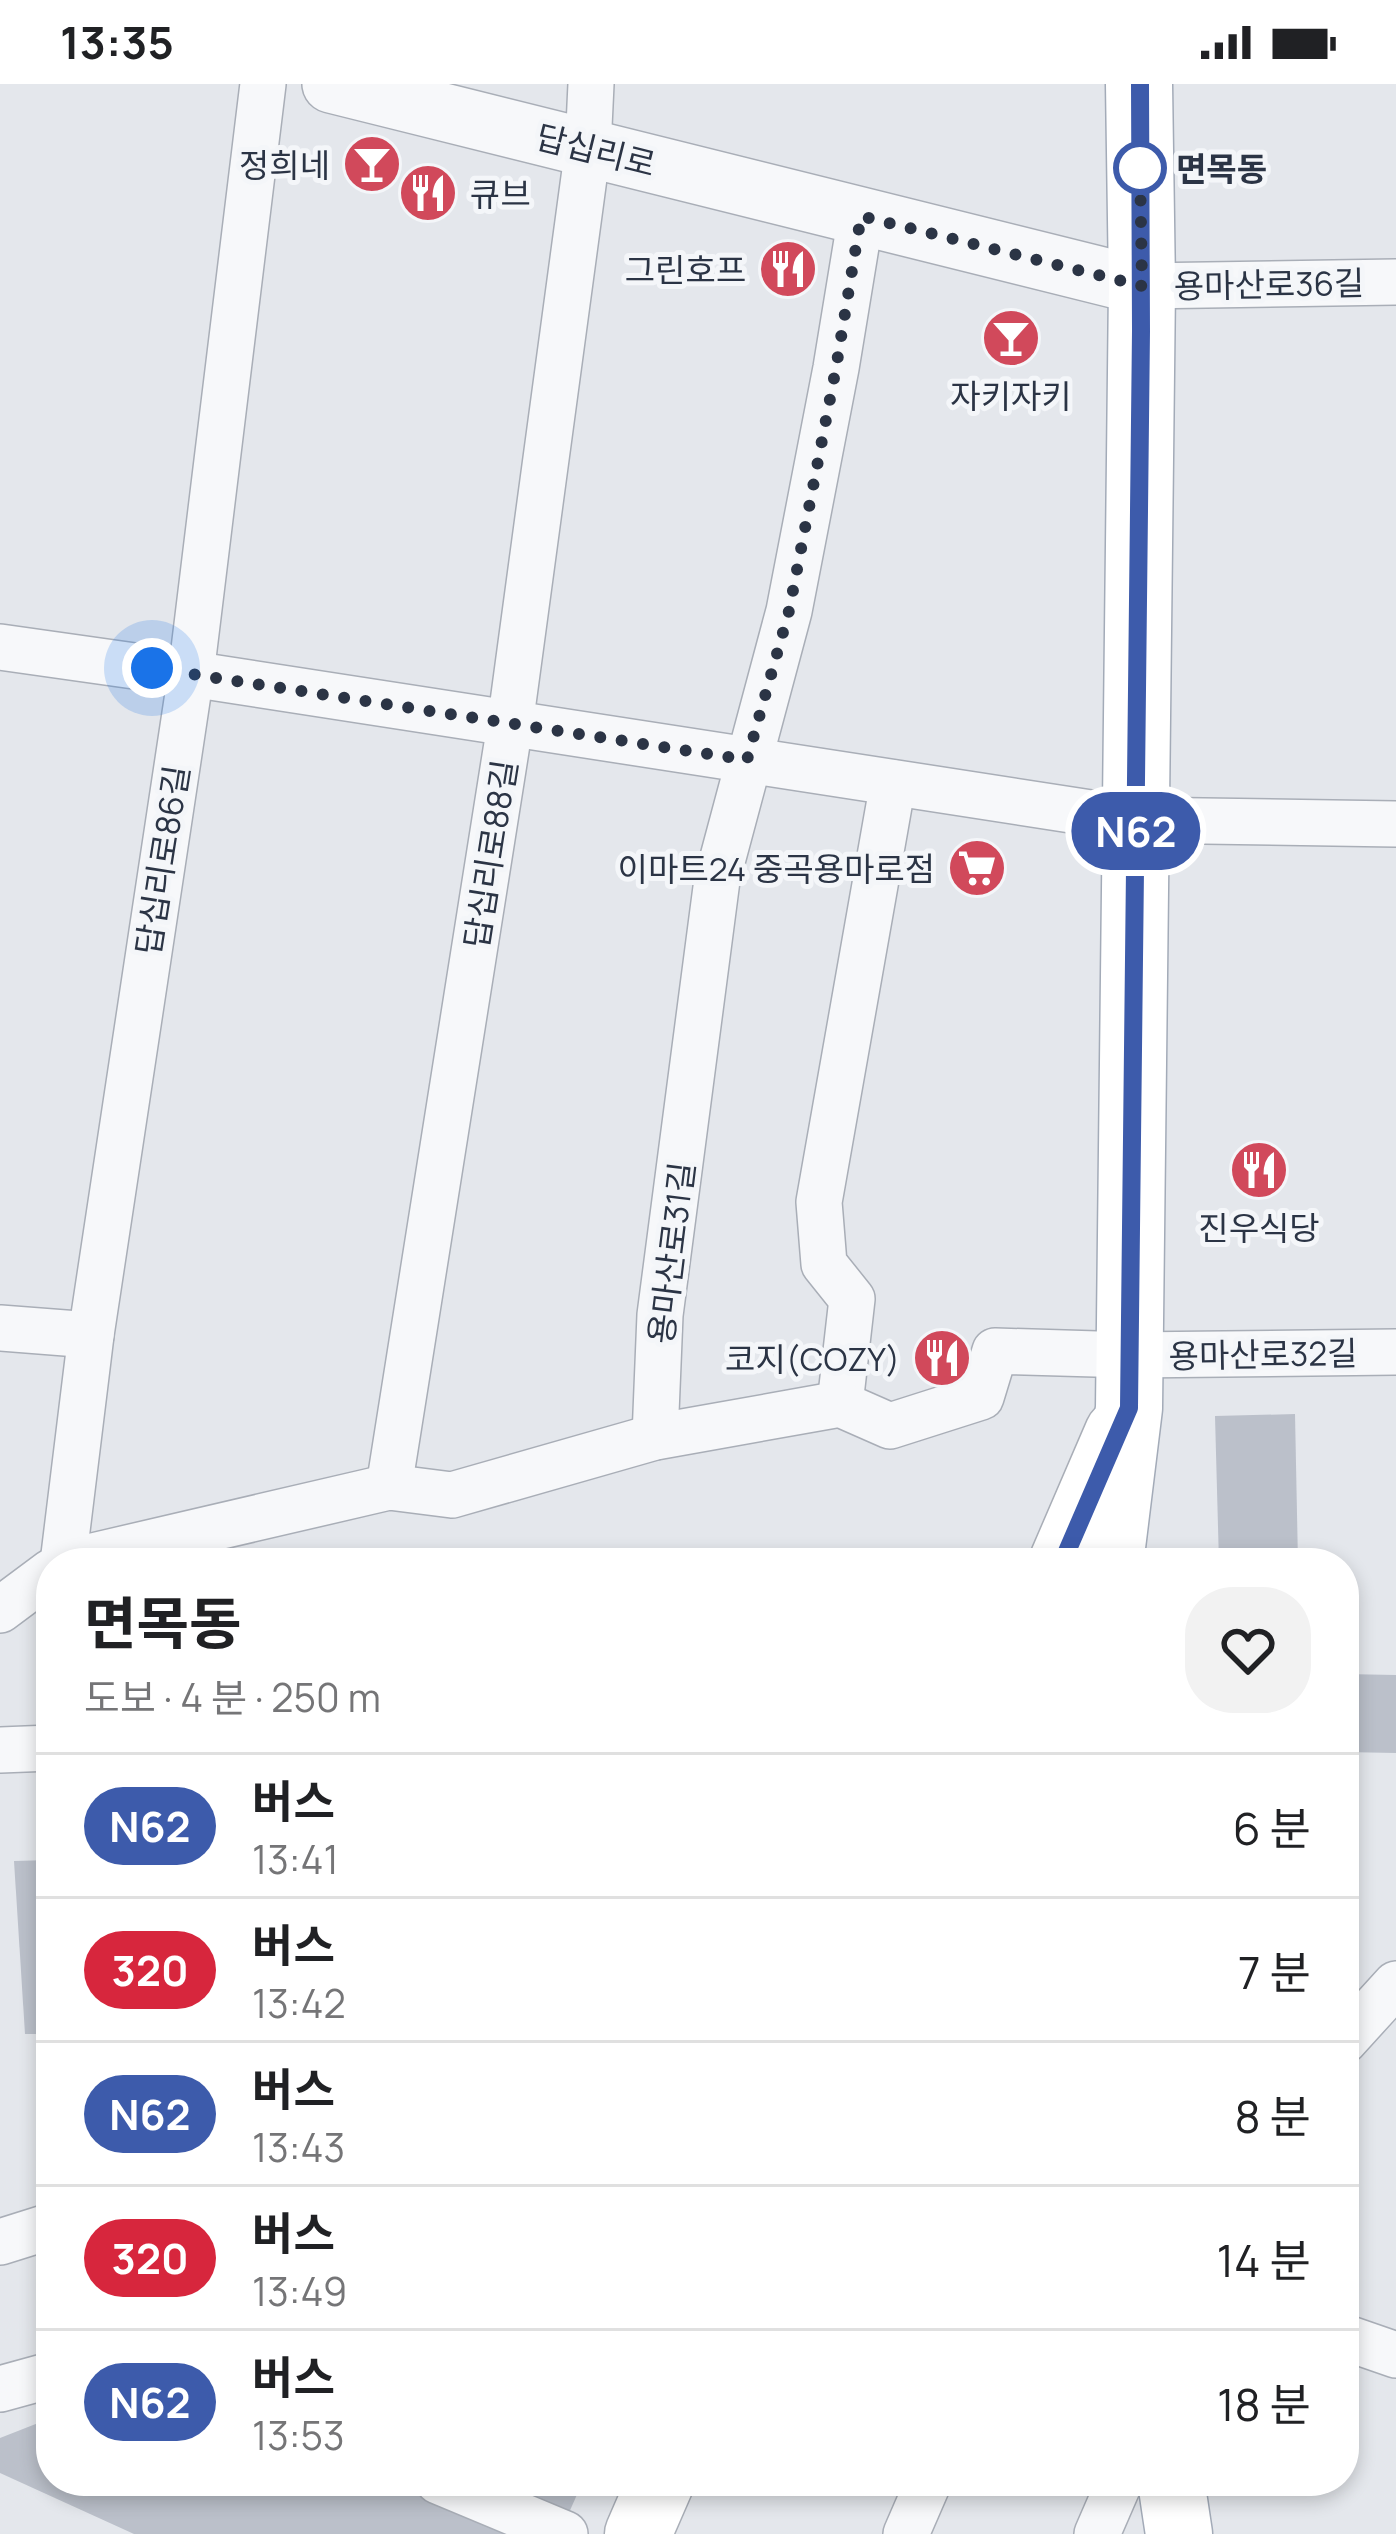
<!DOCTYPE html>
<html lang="ko">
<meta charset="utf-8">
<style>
:root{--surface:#fff;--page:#f2f2f2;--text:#202124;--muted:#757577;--line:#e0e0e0}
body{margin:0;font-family:Manrope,"Noto Sans KR",sans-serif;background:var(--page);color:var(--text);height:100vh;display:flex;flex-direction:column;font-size:45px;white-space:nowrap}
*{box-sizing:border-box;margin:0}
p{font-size:39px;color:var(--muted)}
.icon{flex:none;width:66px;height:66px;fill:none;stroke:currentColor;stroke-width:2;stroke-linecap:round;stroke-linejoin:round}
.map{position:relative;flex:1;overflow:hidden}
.details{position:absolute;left:36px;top:1464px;width:1323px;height:948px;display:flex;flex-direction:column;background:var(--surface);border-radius:48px;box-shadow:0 6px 18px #0003}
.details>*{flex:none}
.badge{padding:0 24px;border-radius:39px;font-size:42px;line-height:78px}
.you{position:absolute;width:60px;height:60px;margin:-30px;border:9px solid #fff;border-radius:50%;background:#1a73e8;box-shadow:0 0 0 18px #1a73e833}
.map>.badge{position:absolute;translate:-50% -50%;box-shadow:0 0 0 6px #fff}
.round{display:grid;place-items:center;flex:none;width:126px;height:126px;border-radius:48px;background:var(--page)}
.headline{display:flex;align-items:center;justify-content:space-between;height:204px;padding:0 48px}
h1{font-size:57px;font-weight:700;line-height:90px}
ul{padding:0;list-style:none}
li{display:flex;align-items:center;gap:36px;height:144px;padding:0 48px;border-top:3px solid var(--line)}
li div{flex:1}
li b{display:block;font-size:45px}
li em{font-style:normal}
li .badge{min-width:132px;font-weight:700;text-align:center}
.status{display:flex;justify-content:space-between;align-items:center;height:84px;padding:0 60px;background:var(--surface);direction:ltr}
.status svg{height:33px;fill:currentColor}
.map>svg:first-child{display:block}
.building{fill:#bbc0ca}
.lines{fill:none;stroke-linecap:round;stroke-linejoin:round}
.minor-casing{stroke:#a9aeb7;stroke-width:48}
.tertiary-casing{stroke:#a9aeb7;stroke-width:60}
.secondary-casing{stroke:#a9aeb7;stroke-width:69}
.primary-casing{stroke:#a3abb8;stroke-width:69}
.minor{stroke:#f7f8fa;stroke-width:45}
.tertiary{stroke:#f7f8fa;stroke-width:57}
.secondary{stroke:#fff;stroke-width:66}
.primary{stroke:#fff;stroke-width:66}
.line-casing{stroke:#fff;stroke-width:27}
.line{stroke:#3d5bab;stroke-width:18}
.walk{stroke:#2b3445;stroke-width:12;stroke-dasharray:0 21.6}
.stop-dot{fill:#fff;stroke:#3d5bab;stroke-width:6}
.labels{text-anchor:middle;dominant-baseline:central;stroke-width:10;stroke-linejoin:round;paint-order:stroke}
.street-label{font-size:33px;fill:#2b3445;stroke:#f4f6f9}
.poi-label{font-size:33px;fill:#2b3445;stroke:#f4f6f9;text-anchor:end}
.stop-label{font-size:33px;font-weight:bold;fill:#2b3445;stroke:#f4f6f9;text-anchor:start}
</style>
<div class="status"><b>13:35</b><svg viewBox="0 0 49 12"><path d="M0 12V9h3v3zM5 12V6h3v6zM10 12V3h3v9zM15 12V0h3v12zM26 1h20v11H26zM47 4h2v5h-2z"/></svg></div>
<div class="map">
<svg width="1396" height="2450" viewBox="0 0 1396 2450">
<rect width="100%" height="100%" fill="#e4e7ec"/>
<g class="building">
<polygon points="1295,1330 1298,1479 1219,1479 1215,1332"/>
<polygon points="1344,1590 1396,1591 1396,1669 1344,1668"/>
<polygon points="51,1776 51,1950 25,1950 14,1777"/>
<polygon points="51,2334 51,2397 418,2397 538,2450 134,2450 0,2389 0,2354"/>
<polygon points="472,2397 583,2397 564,2440"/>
</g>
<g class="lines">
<g class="minor-casing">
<g id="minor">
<polyline points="1142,202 1396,198"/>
<polyline points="0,563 191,590 1136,736 1396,740"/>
<polyline points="0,1244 91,1251"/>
<polyline points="840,1320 852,1215 824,1180 819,1118 893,699"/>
<polyline points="655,1353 660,1231 717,796 789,527 836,284 861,132"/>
<polyline points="389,1403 510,641 588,64 591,0"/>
<polyline points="63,1479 91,1251 191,590 263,0"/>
<polyline points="63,1479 389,1403 452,1411 655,1353 840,1320 890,1342 981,1313 995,1267 1130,1271 1396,1268"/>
<polyline points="0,1526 51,1488"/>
<polyline points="0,1666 51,1664"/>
<polyline points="1344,1957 1396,1900"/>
<polyline points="0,2158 51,2142"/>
<polyline points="1344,2253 1396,2271"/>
<polyline points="0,2305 51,2291"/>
<polyline points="438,2397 565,2450"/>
<polyline points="906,2450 929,2397"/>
<polyline points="1097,2450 1120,2397"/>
</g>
</g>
<g class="tertiary-casing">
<polyline id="tertiary" points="331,0 1142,202"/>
</g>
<g class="secondary-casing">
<g id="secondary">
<polyline points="1062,1479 1118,1349"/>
<polyline points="638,2450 661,2397"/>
</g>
</g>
<g class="primary-casing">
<g id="primary">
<polyline points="1110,1479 1129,1324 1142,202 1139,0"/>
<polyline points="1171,2397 1179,2450"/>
</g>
</g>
<use href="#minor" class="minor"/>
<use href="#tertiary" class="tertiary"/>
<use href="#secondary" class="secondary"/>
<use href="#primary" class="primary"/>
</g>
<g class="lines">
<g class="line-casing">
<polyline id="line" points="1062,1479 1129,1324 1141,247 1140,0"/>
</g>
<use href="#line" class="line"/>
<polyline class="walk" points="152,584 747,676 789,527 836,284 861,132 1142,202 1140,81 1140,84"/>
</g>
<defs>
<g id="bar-disc" transform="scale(3)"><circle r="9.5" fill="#d1495b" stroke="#f4f6f9"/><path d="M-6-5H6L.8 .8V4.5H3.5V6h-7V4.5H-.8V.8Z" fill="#fff"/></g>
<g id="restaurant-disc" transform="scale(3)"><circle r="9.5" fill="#d1495b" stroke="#f4f6f9"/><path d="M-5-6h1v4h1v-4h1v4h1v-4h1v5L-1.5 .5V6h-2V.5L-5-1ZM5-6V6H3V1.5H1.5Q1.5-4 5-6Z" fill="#fff"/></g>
<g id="supermarket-disc" transform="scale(3)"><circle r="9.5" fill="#d1495b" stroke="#f4f6f9"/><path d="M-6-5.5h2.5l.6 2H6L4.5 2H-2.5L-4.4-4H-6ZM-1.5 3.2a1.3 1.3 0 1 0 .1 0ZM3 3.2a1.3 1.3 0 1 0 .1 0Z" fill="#fff"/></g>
</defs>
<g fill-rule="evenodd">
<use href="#bar-disc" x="372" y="80"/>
<use href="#restaurant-disc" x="428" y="109"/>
<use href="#restaurant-disc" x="788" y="185"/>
<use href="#bar-disc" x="1011" y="254"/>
<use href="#supermarket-disc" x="977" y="784"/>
<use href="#restaurant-disc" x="1259" y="1086"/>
<use href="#restaurant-disc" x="942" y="1274"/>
</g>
<circle class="stop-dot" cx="1140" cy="84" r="24"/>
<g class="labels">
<g class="street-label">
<text transform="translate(596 66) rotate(14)">답십리로</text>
<text transform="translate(1269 200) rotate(-1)">용마산로36길</text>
<text transform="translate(490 770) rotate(-81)">답십리로88길</text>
<text transform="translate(162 776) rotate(-81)">답십리로86길</text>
<text transform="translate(671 1169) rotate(-83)">용마산로31길</text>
<text transform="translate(1263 1270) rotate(-1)">용마산로32길</text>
</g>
<g class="poi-label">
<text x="330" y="80">정희네</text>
<text x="470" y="109" text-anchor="start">큐브</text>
<text x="746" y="185">그린호프</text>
<text x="1011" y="311" text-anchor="middle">자키자키</text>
<text x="935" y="784">이마트24 중곡용마로점</text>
<text x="1259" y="1143" text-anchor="middle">진우식당</text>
<text x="900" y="1274">코지(COZY)</text>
</g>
<g class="stop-label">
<text x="1176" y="84">면목동</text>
</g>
</g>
</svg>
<div class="you" style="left:152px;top:584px"></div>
<b class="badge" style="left:1136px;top:747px;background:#3d5bab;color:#fff">N62</b>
<section class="details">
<div class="headline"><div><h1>면목동</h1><p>도보 · 4 분 · 250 m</p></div><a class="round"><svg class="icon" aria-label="heart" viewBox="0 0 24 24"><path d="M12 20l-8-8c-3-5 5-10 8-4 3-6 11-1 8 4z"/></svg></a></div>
<ul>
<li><span class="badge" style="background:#3d5bab;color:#fff">N62</span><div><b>버스</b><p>13:41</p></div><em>6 분</em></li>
<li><span class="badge" style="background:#d7263d;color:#fff">320</span><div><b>버스</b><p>13:42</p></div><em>7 분</em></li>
<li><span class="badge" style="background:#3d5bab;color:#fff">N62</span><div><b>버스</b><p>13:43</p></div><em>8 분</em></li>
<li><span class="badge" style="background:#d7263d;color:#fff">320</span><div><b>버스</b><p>13:49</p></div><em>14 분</em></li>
<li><span class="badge" style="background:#3d5bab;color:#fff">N62</span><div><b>버스</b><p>13:53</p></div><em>18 분</em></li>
</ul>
</section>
</div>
